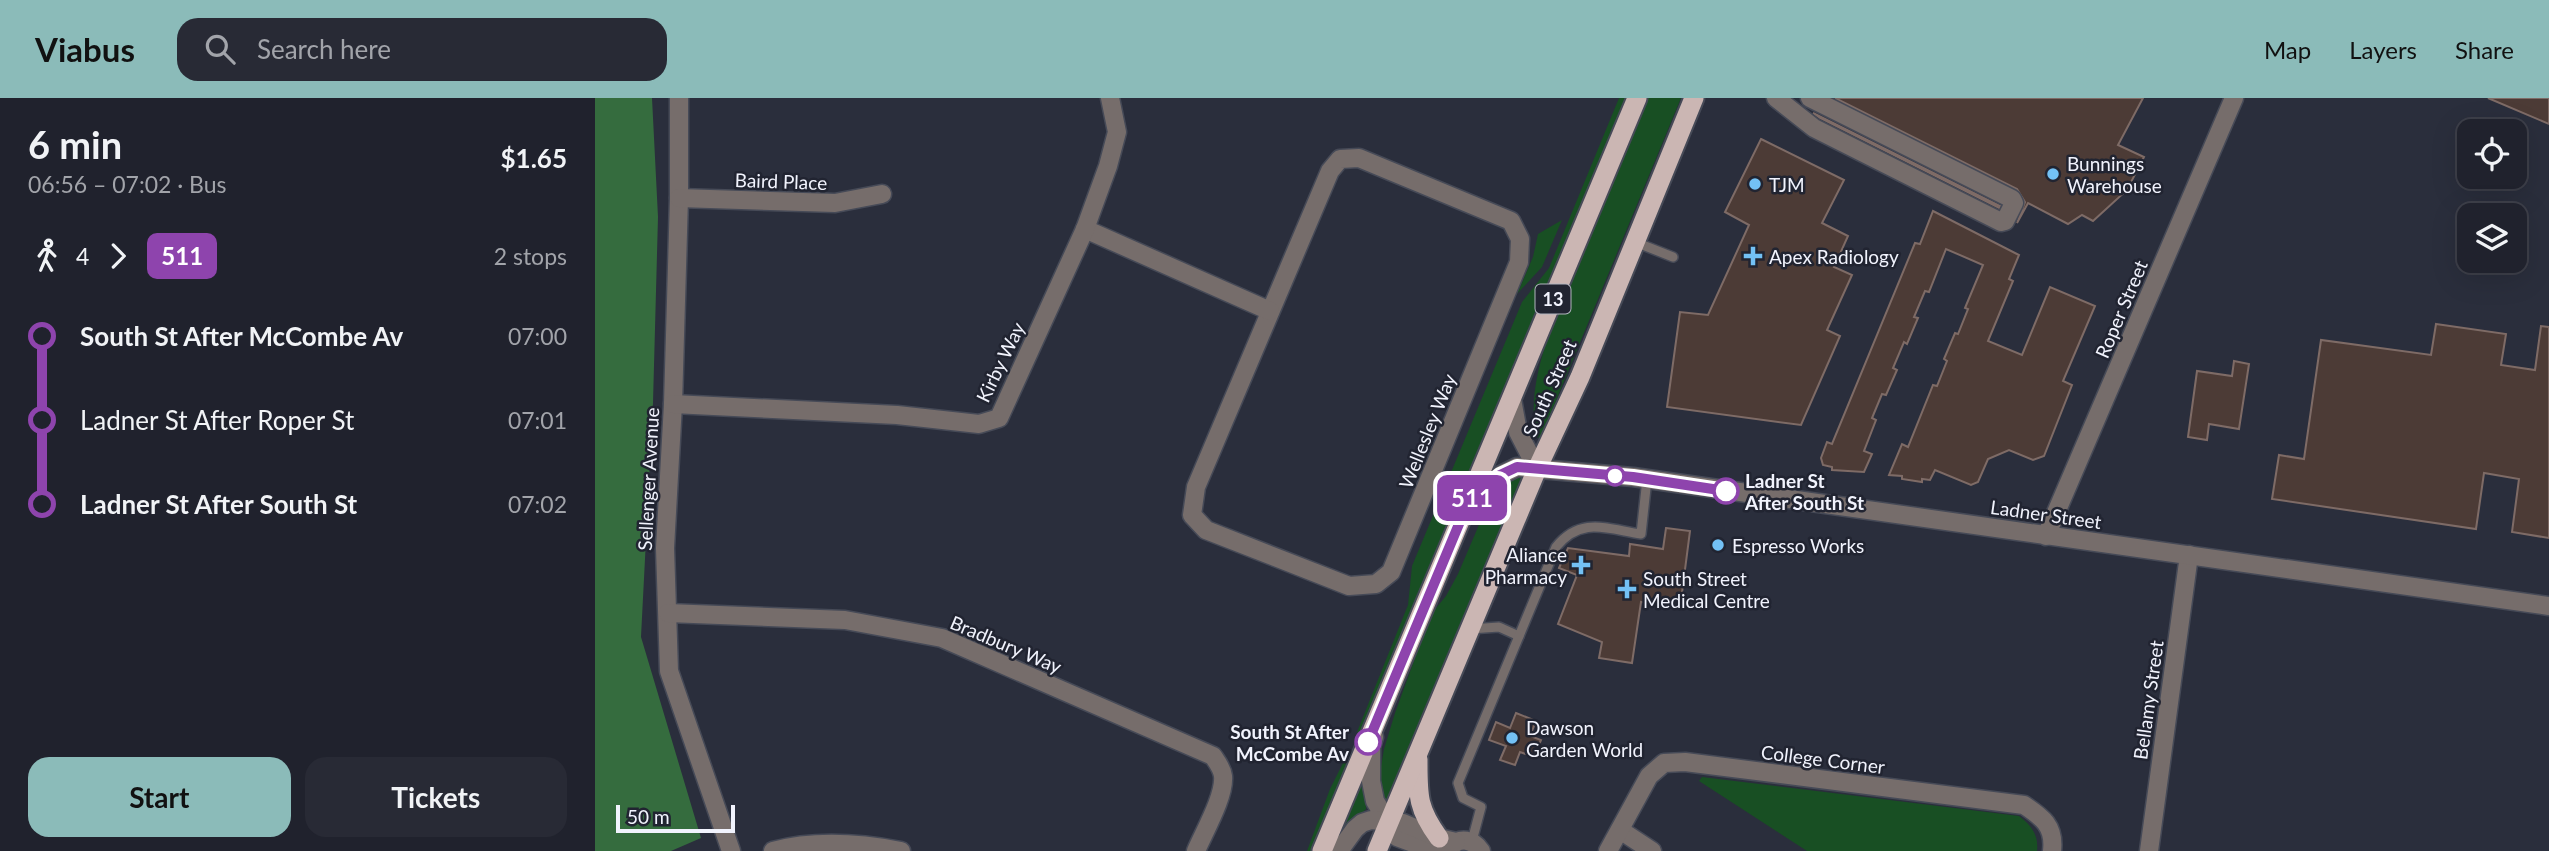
<!DOCTYPE html>
<meta charset="utf-8">
<style>
:root{--surface:#20222d;--page:#282a35;--text:#f1f3f6;--muted:#a2a4aa;--line:#3d3f49;--accent:#8bbbb9}
body{margin:0;font-family:Lato,sans-serif;background:var(--page);color:var(--text);height:100vh;display:flex;flex-direction:column;font-size:26px;white-space:nowrap}
*{box-sizing:border-box;margin:0}
p{font-size:23px;color:var(--muted)}
.icon{flex:none;width:38px;height:38px;fill:none;stroke:currentColor;stroke-width:2;stroke-linecap:round;stroke-linejoin:round}
.map{position:relative;flex:1;overflow:hidden}
.drawer{display:flex;flex-direction:column;background:var(--surface);width:595px}
.drawer>*{flex:none}
.badge{padding:0 14px;border-radius:10px;font-size:24px;line-height:46px}
.buttons{position:absolute;left:1862px;top:21px;display:grid;gap:14px}
.buttons a{display:grid;place-items:center;width:70px;height:70px;border-radius:14px;background:var(--surface);box-shadow:0 7px 28px #0002,0 0 0 2px var(--line);font-size:35px}
.scale{position:absolute;left:21px;bottom:18px;width:119px;box-sizing:border-box;padding-left:7px;border:4px solid #f1f3fd;border-top:0;font-size:19px;line-height:24px;white-space:nowrap;color:#f1f3fd;-webkit-text-stroke:5px #212431;paint-order:stroke}
.map>.badge{position:absolute;translate:-50% -50%;box-shadow:0 0 0 4px #fff}
.legs{display:flex;align-items:center;gap:10px;height:77px;padding:0 28px;font-size:23px}
.legs p{margin-inline-start:auto}
.head{display:flex;align-items:center;justify-content:space-between;height:119px;padding:0 28px}
h1{font-size:38px;font-weight:700;line-height:52px}
.cta{display:flex;gap:14px;margin-top:auto;padding:14px 28px}
.cta a{flex:1;height:80px;border-radius:21px;background:var(--accent);color:#111;font-size:28px;font-weight:700;line-height:80px;text-align:center}
.cta a+a{background:var(--page);color:var(--text)}
ul{padding:0 28px;list-style:none}
li{display:flex;align-items:center;gap:24px;height:84px;font-size:26px}
li i{display:grid;place-items:center;width:10px;height:100%;margin:0 9px;background:currentColor}
li i::after{content:'';width:18px;height:18px;margin:-9px;border:5px solid;border-radius:50%;background:var(--surface)}
li p{margin-inline-start:auto}
li:first-child i{background:linear-gradient(#0000 50%,currentColor 0)}
li:last-child i{background:linear-gradient(currentColor 50%,#0000 0)}
header{display:flex;align-items:center;gap:42px;box-sizing:border-box;height:98px;padding:0 35px;background:var(--accent);color:#111}
header strong{font-size:33px}
nav{display:flex;gap:38px;margin-inline-start:auto;font-size:24px}
.search{width:490px;height:63px;background:var(--page);display:flex;align-items:center;gap:18px;box-sizing:border-box;padding:0 24px;border-radius:21px;color:var(--muted);font-size:26px}
main{display:flex;flex:1;min-height:0}
.map>svg:first-child{display:block}
.green{fill:#184f23}
.forest{fill:#356c3e}
.building{fill:#4c3b36;stroke:#7e6b66;stroke-width:2}
.lines{fill:none;stroke-linecap:round;stroke-linejoin:round}
.service-casing{stroke:#464a57;stroke-width:12}
.minor-casing{stroke:#464a57;stroke-width:21}
.tertiary-casing{stroke:#464a57;stroke-width:21}
.trunk-casing{stroke:#464a57;stroke-width:23}
.service{stroke:#766d6b;stroke-width:9}
.minor{stroke:#766d6b;stroke-width:18}
.tertiary{stroke:#766d6b;stroke-width:18}
.trunk{stroke:#cbb6b3;stroke-width:19}
.line-1-casing{stroke:#fff;stroke-width:16}
.line-1{stroke:#8e44ad;stroke-width:10}
.poi-dot{fill:#73c1f5;stroke:#212431;stroke-width:2.5}
.stop-1-dot{fill:#fff;stroke:#8e44ad;stroke-width:3.5}
.labels{text-anchor:middle;dominant-baseline:central;stroke-width:5;stroke-linejoin:round;paint-order:stroke}
.shield{fill:#212431;stroke:#b3b5c0;stroke-width:2}
.shield-label{font-size:18px;font-weight:bold;fill:#f1f3fd}
.poi-label{font-size:19px;fill:#f1f3fd;stroke:#212431;text-anchor:start}
.street-label{font-size:19px;fill:#f1f3fd;stroke:#212431}
.stop-label{font-size:19px;font-weight:bold;fill:#f1f3fd;stroke:#212431;text-anchor:start}
</style>
<header>
<strong>Viabus</strong>
<div class="search"><svg class="icon" aria-label="search" viewBox="0 0 24 24"><circle cx="10" cy="10" r="6"/><path d="M15 15l6 6"/></svg>Search here</div>
<nav><a>Map</a><a>Layers</a><a>Share</a></nav>
</header>
<main>
<section class="drawer">
<div class="head"><div><h1>6 min</h1><p>06:56 – 07:02 · Bus</p></div><b>$1.65</b></div>
<div class="legs"><svg class="icon" aria-label="walk" viewBox="0 0 24 24"><circle cx="13" cy="4" r="2"/><path d="M13 8l-2 6 4 7M11 14l-3 7M7 12l3-4h3l4 4"/></svg>4<svg class="icon" aria-label="forward" viewBox="0 0 24 24"><path d="M9 5l7 7-7 7"/></svg><b class="badge" style="background:#8e44ad;color:#fff">511</b><p>2 stops</p></div>
<ul>
<li><i style="color:#8e44ad"></i><b>South St After McCombe Av</b><p>07:00</p></li>
<li><i style="color:#8e44ad"></i><span>Ladner St After Roper St</span><p>07:01</p></li>
<li><i style="color:#8e44ad"></i><b>Ladner St After South St</b><p>07:02</p></li>
</ul>
<div class="cta"><a>Start</a><a>Tickets</a></div>
</section>
<div class="map">
<svg width="1954" height="753" viewBox="0 0 1954 753">
<rect width="100%" height="100%" fill="#2a2e3c"/>
<g class="green">
<polygon points="1024,0 1032,0 766,636 762,634 813,507 817,468 927,204 954,170"/>
<path d="M1052,0H1086L946,339L942,340C926,280 971,195 994,140C1013,93 1033,47 1052,0Z"/>
<polygon points="967,122 947,169 922,196 938,159 943,136"/>
<polygon points="922,377 927,377 926,385 791,705 782,692 789,651 800,615 836,516 851,498 863,476 895,401 907,386"/>
<polygon points="754,653 759,655 718,753 712,753 735,691"/>
<polygon points="770,678 771,711 747,735 747,734"/>
<path d="M1107,679L1424,718C1436,727 1444,737 1442,753H1212L1104,683Z"/>
</g>
<polygon class="forest" points="0,0 57,0 63,119 58,305 46,539 106,740 76,753 0,753"/>
<g class="building">
<polygon points="1240,0 1548,0 1523,47 1549,59 1532,92 1498,123 1487,117 1473,126 1433,105 1422,125 1430,104 1422,91"/>
<polygon points="1893,0 1954,0 1954,26"/>
<polygon points="1218,15 1405,108 1404,110 1225,20"/>
<polygon points="1166,41 1249,82 1227,125 1253,138 1239,169 1257,177 1232,232 1245,238 1206,327 1072,309 1085,214 1113,217 1154,127 1130,114"/>
<polygon points="1338,113 1424,157 1414,181 1418,183 1393,243 1427,257 1455,189 1500,208 1468,283 1477,287 1449,358 1438,362 1414,352 1393,361 1383,384 1376,387 1340,372 1335,382 1327,381 1327,384 1307,381 1307,378 1294,377 1307,346 1313,349 1338,287 1342,288 1352,263 1349,261 1360,235 1363,236 1373,211 1370,210 1388,167 1351,151 1334,194 1330,193 1319,219 1323,220 1312,246 1309,244 1298,270 1302,272 1291,297 1287,296 1277,320 1281,322 1269,353 1277,356 1269,374 1237,372 1237,369 1228,367 1226,360 1232,344 1237,346 1320,145 1325,146"/>
<polygon points="1841,226 1911,236 1906,267 1940,272 1946,228 1954,229 1954,440 1917,434 1924,381 1889,375 1881,431 1677,401 1684,357 1709,361 1726,242 1836,257"/>
<polygon points="1639,263 1654,266 1644,331 1614,326 1612,342 1593,339 1602,273 1637,278"/>
<polygon points="1071,430 1095,433 1085,510 1046,504 1037,565 1004,560 1007,544 963,526 982,477 964,470 973,450 1034,458 1035,446 1068,451"/>
<polygon points="921,615 941,623 935,638 946,642 939,659 925,654 920,667 905,662 911,648 894,642 901,624 915,630"/>
</g>
<g class="lines">
<g class="service-casing">
<g id="service">
<polyline points="1040,144 1078,159"/>
<polyline points="875,531 904,529 924,538"/>
<path d="M877,743L886,709L868,700L863,685L961,449C986,418 1012,431 1046,436L1052,381"/>
</g>
</g>
<g class="minor-casing">
<g id="minor">
<polyline points="84,0 84,100 78,306 70,450 74,573 136,753"/>
<polyline points="1181,0 1219,30 1406,124 1410,123 1419,105 1417,101 1215,0"/>
<polygon points="764,60 916,123 925,141 924,164 796,474 781,486 754,488 611,432 597,417 601,389 735,73 745,61"/>
<polyline points="84,100 240,105 287,96"/>
<polyline points="490,131 675,213"/>
<polyline points="78,306 302,317 384,326 404,320 490,131 513,68 522,34 515,0"/>
<polyline points="1451,438 1639,0"/>
<path d="M73,515L250,522L347,540L618,658C622,664 627,670 628,678C630,698 609,734 601,753"/>
<polyline points="779,639 776,649 776,683 780,703 802,739 839,753"/>
<polyline points="1025,732 1057,753"/>
<path d="M855,749C865,739 878,741 886,753"/>
<polyline points="744,753 760,731 767,725 776,722 808,725 844,740 861,744"/>
<path d="M1013,753L1054,678L1069,665L1090,664L1429,707C1447,719 1460,728 1457,753"/>
<polyline points="1554,753 1594,457"/>
</g>
</g>
<g class="tertiary-casing">
<g id="tertiary">
<polyline points="917,301 923,334 942,371"/>
<polyline points="874,402 906,377 922,369 1038,379 1954,508"/>
<path d="M178,753C219,742 264,745 306,753"/>
</g>
</g>
<g class="trunk-casing">
<g id="trunk">
<path d="M823,661C823,697 822,710 844,740"/>
<polyline points="727,753 1042,0"/>
<polyline points="782,753 942,371 985,279 1099,0"/>
</g>
</g>
<use href="#service" class="service"/>
<use href="#minor" class="minor"/>
<use href="#tertiary" class="tertiary"/>
<use href="#trunk" class="trunk"/>
</g>
<g class="lines">
<g class="line-1-casing">
<polyline id="line-1" points="773,644 874,402 905,377 922,369 1038,379 1131,393"/>
</g>
<use href="#line-1" class="line-1"/>
</g>
<g class="poi-dot">
<circle cx="1458" cy="76" r="7"/>
<circle cx="1160" cy="86" r="7"/>
<path d="M1154.5 147.5h7v7h7v7h-7v7h-7v-7h-7v-7h7z"/>
<circle cx="1123" cy="447" r="7"/>
<path d="M982.5 456.5h7v7h7v7h-7v7h-7v-7h-7v-7h7z"/>
<path d="M1028.5 480.5h7v7h7v7h-7v7h-7v-7h-7v-7h7z"/>
<circle cx="917" cy="640" r="7"/>
</g>
<g class="stop-1-dot">
<circle cx="1020" cy="378" r="9"/>
<circle cx="1131" cy="393" r="12"/>
<circle cx="773" cy="644" r="12"/>
</g>
<g class="labels">
<rect class="shield" x="940.5" y="186.5" width="35" height="29" rx="5"/>
<g class="shield-label">
<text x="958" y="201">13</text>
</g>
<g class="poi-label">
<text x="1472" y="65">Bunnings<tspan x="1472" dy="22">Warehouse</tspan></text>
<text x="1174" y="86">TJM</text>
<text x="1174" y="158">Apex Radiology</text>
<text x="1137" y="447">Espresso Works</text>
<text x="972" y="456" text-anchor="end">Aliance<tspan x="972" dy="22">Pharmacy</tspan></text>
<text x="1048" y="480">South Street<tspan x="1048" dy="22">Medical Centre</tspan></text>
<text x="931" y="629">Dawson<tspan x="931" dy="22">Garden World</tspan></text>
</g>
<g class="street-label">
<text transform="translate(186 83) rotate(2)">Baird Place</text>
<text transform="translate(1526 211) rotate(-67)">Roper Street</text>
<text transform="translate(405 264) rotate(-64)">Kirby Way</text>
<text transform="translate(954 290) rotate(-66)">South Street</text>
<text transform="translate(832 333) rotate(-68)">Wellesley Way</text>
<text transform="translate(53 381) rotate(-87)">Sellenger Avenue</text>
<text transform="translate(1451 416) rotate(8)">Ladner Street</text>
<text transform="translate(411 546) rotate(23)">Bradbury Way</text>
<text transform="translate(1553 602) rotate(-82)">Bellamy Street</text>
<text transform="translate(1228 661) rotate(7)">College Corner</text>
</g>
<g class="stop-label">
<text x="1150" y="382">Ladner St<tspan x="1150" dy="22">After South St</tspan></text>
<text x="754" y="633" text-anchor="end">South St After<tspan x="754" dy="22">McCombe Av</tspan></text>
</g>
</g>
</svg>
<div class="buttons">
<a><svg class="icon" aria-label="locate" viewBox="0 0 24 24"><circle cx="12" cy="12" r="6"/><path d="M12 2v4M12 18v4M2 12h4M18 12h4"/></svg></a>
<a><svg class="icon" aria-label="layers" viewBox="0 0 24 24"><path d="M12 4l9 5-9 5-9-5zM3 14l9 5 9-5"/></svg></a>
</div>
<div class="scale">50 m</div>
<b class="badge" style="left:877px;top:400px;background:#8e44ad;color:#fff">511</b>
</div>
</main>
